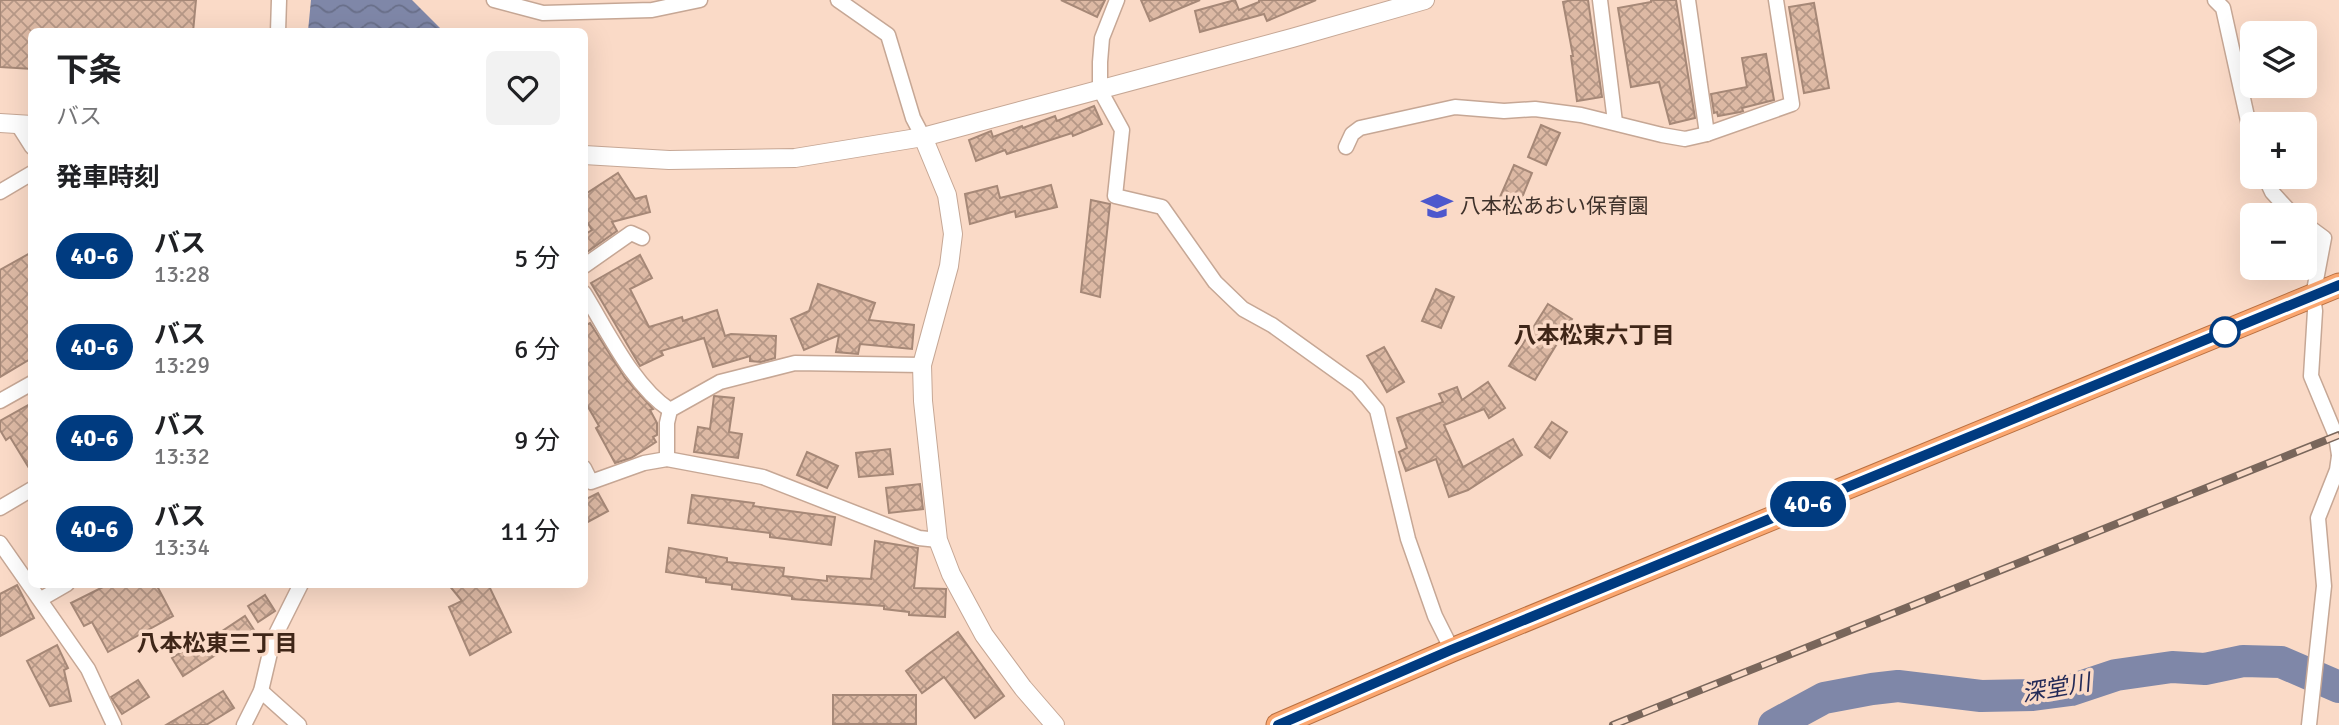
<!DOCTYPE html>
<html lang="ja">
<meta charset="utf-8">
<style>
:root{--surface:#fff;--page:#f2f2f2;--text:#202124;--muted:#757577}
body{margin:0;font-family:Signika,"Noto Sans JP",sans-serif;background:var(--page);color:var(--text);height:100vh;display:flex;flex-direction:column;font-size:26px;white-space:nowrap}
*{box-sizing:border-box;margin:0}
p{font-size:23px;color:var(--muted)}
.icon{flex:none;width:38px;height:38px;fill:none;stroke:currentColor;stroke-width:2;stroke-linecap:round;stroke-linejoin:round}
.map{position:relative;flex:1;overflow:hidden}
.details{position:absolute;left:28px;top:28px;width:560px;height:560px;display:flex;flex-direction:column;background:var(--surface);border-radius:10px;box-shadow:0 7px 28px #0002}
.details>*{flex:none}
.badge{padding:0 14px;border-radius:23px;font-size:24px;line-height:46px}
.controls{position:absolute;left:2240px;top:21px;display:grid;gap:14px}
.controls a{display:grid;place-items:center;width:77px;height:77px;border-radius:10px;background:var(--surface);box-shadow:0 7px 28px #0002;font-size:35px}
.map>.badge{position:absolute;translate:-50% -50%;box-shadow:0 0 0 4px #fff}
h2{padding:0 28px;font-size:26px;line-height:63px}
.round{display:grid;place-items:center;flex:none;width:74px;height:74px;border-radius:10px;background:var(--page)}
.head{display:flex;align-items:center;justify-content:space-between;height:119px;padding:0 28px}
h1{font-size:33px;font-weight:700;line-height:52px}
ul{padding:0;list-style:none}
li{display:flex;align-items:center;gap:21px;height:91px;padding:0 28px}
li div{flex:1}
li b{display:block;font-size:26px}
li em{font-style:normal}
li .badge{min-width:77px;font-weight:700;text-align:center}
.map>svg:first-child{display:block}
.water{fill:url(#water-waves)}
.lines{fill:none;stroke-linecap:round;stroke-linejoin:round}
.river{stroke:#7f87a8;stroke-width:32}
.building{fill:url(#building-cross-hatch);stroke:#a68877;stroke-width:2}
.minor-casing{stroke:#c6a795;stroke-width:17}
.tertiary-casing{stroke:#c6a795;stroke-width:20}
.trunk-casing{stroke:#b97041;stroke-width:25}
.minor{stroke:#fff;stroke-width:14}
.tertiary{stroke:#fff;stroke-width:18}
.trunk{stroke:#fba770;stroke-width:23}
.rail-casing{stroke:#79665b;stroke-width:8}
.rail{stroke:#fadac7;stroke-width:5;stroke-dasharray:16;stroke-linecap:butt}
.line-casing{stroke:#fff;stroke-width:16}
.line{stroke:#003b80;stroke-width:10}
.stop-dot{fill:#fff;stroke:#003b80;stroke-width:3.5}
.labels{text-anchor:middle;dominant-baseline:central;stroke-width:7;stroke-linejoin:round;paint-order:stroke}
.poi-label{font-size:21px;fill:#3f322b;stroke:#fadac7;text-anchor:start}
.neighbourhood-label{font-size:23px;font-weight:bold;fill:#3f2618;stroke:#fadac7}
.water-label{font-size:23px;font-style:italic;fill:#232a57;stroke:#fadac7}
</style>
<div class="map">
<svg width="2339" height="725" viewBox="0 0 2339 725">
<defs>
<pattern id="water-waves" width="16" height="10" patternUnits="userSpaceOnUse" patternTransform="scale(1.75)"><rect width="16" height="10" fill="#7f87a8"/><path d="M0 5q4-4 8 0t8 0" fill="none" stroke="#696f89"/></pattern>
<pattern id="building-cross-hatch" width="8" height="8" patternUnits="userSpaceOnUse" patternTransform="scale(1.75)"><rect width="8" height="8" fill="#ddb9a4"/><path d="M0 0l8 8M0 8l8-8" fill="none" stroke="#b59786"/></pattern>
</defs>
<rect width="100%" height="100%" fill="#fadac7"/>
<polygon class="water" points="311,0 412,0 440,28 449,31 308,31"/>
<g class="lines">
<polyline class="river" points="1774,725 1824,698 1872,689 1898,686 1981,696 2033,695 2071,690 2116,675 2172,667 2205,669 2243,661 2281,662 2339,687"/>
</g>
<g class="building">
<polygon points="0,0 196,0 193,32 32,32 32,69 0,67"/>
<polygon points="1061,0 1105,0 1097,17"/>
<polygon points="1141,0 1200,0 1150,21"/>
<polygon points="1235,0 1239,10 1259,2 1259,0 1316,0 1267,21 1264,14 1200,32 1195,11"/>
<polygon points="1572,0 1588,0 1602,97 1577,101 1571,56 1573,56 1563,2"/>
<polygon points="1651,0 1676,0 1695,118 1670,124 1659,82 1631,87 1618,8 1651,2"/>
<polygon points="1814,3 1829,88 1804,93 1789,7"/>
<polygon points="1766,54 1774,100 1742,108 1743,111 1740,112 1718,116 1717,112 1714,113 1711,94 1747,87 1742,58"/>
<polygon points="1094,106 1102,124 1073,136 1072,133 1007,154 1005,150 976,161 969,140 991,131 993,137 1022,126 1023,128 1055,116 1057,121"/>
<polygon points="1541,125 1560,133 1546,165 1528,157"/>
<polygon points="1514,165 1532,173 1519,205 1500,197"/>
<polygon points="618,173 635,199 646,196 650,212 612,222 617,231 584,254 584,235 592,230 584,217 584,195"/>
<polygon points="1051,185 1057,207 1016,217 1015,211 970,224 965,194 997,186 1000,198"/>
<polygon points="1091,200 1110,204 1100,297 1081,292"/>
<polygon points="32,252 32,358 0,377 0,270"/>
<polygon points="640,255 652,278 630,289 649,327 682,317 683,321 717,310 725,336 731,334 776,336 775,358 761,362 750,361 750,356 713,367 704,338 661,351 663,355 640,366 591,283"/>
<polygon points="818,284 875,303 869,320 914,325 912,349 860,344 858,354 836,352 839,335 804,350 791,319 809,311"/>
<polygon points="1436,289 1454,297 1441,328 1422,321"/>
<polygon points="1548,304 1572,319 1535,380 1509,366"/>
<polygon points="590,323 625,378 653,409 650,410 657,423 657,435 653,437 656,442 631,458 615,463 596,428 599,426 584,400 584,326"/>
<polygon points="1384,347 1404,382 1387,392 1367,356"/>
<polygon points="1488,382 1505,408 1489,418 1484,409 1444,425 1463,467 1513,439 1522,455 1468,490 1449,497 1436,459 1406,471 1399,452 1407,448 1397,418 1443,402 1439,394 1457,387 1462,400"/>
<polygon points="714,396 734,398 729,432 742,434 738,458 694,452 698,427 710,429"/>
<polygon points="32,403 32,473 10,437 6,440 0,430 0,421"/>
<polygon points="1552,422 1567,432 1550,458 1535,447"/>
<polygon points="890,449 893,474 859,477 856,453"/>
<polygon points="807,452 838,466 827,488 797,475"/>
<polygon points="920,484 923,509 889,513 886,488"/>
<polygon points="598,493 608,511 584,524 584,500"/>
<polygon points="692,495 754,503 753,506 835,517 831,545 770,537 770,533 688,523"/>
<polygon points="875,541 918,548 914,588 946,589 945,617 909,615 909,612 884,609 884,606 792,599 792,596 732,589 732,585 706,582 706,578 666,572 669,548 727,558 727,562 784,568 783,576 827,581 827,576 871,579"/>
<polygon points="109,584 156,584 173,616 108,652 92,622 84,626 71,603"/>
<polygon points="448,584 488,584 511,632 470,655 449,607 462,601"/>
<polygon points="17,585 34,618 0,636 0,594"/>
<polygon points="265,595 275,611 258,622 248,606"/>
<polygon points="245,616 256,633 230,651 228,647 183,676 172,658 199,641 201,645"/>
<polygon points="958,632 1004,696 975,718 944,677 922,693 906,671"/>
<polygon points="57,645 68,668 64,670 71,701 50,706 27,661"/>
<polygon points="138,680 149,697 122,714 111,697"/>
<polygon points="223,691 234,708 206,725 166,725"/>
<rect x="833" y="695" width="83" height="29"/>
</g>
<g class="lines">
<g class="minor-casing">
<g id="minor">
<polyline points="494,0 543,13 652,10 700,0"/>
<polyline points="838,0 888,35 913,118 923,137"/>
<polyline points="1117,0 1102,38 1100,62 1100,90 1122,130 1115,196 1162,207 1215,282 1243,309 1272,325 1357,386 1377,410 1408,539 1435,616 1452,650"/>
<polyline points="1600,0 1615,122"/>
<polyline points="1688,0 1707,134"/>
<polyline points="2215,0 2223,8 2252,139"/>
<polyline points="278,32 279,0"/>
<polyline points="18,125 32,147"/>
<polyline points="1346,147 1352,134 1360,128 1455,107 1504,111 1535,109 1581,115 1662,135 1685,139 1707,134 1792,104 1776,0"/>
<polyline points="2265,177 2272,192 2293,215"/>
<polyline points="0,192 32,173"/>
<polyline points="2305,224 2324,238 2313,296 2315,311 2311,376 2336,436 2339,455"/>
<polyline points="584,266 631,233 642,238"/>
<path d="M584,293C607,330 633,386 670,410"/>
<polyline points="0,401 32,383"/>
<polyline points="667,459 667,423 670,410 720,382 795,363 922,365"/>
<polyline points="584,468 591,482 644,463 667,459 763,477 919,538 938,540"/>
<polyline points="0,508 32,489"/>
<polyline points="0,543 88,669 114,725"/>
<polyline points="41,599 67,584"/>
<polyline points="261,691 299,725"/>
<polyline points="244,725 261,691 273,640 301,584"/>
<polyline points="2309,725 2324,586 2318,518 2337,470 2339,456"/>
</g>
</g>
<g class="tertiary-casing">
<g id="tertiary">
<polyline points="0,123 32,125"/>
<polyline points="923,137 947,195 953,234 949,266 922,365 923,401 938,540 951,574 984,635 1023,688 1055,725"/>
<polyline points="584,155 669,160 795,158 923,137 1292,38 1425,0"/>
</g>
</g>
<g class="trunk-casing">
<polyline id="trunk" points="1278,725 1452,650 2339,285"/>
</g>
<use href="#minor" class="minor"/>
<use href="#tertiary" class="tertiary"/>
<use href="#trunk" class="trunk"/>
<g class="rail-casing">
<polyline id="rail" points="1613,725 2339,435"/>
</g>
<use href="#rail" class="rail"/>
</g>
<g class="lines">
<g class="line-casing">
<polyline id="line" points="1278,725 1451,650 2339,285"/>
</g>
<use href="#line" class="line"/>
</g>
<defs>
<g id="school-bare" transform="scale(2.415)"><path d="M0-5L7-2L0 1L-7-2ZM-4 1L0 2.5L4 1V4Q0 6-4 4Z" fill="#4d58cd" stroke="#fadac7" stroke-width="2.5" paint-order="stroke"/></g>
</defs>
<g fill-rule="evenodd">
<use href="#school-bare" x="1437" y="206"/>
</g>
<circle class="stop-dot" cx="2225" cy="332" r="14"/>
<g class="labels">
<g class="poi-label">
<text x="1460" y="206">八本松あおい保育園</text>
</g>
<g class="neighbourhood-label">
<text x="1594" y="335">八本松東六丁目</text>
<text x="217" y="643">八本松東三丁目</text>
</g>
<g class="water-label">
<text transform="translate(2056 688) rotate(-10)">深堂川</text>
</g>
</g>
</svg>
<div class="controls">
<a><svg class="icon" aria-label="layers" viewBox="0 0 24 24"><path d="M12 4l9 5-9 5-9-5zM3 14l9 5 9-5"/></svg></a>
<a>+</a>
<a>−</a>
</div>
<b class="badge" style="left:1808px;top:504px;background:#003b80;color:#fff">40-6</b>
<section class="details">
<div class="head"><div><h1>下条</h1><p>バス</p></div><a class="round"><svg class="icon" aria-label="heart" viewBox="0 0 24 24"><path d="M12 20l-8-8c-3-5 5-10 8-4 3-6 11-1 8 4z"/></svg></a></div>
<h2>発車時刻</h2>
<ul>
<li><span class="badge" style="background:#003b80;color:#fff">40-6</span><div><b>バス</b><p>13:28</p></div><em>5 分</em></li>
<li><span class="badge" style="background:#003b80;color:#fff">40-6</span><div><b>バス</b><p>13:29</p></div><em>6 分</em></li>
<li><span class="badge" style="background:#003b80;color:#fff">40-6</span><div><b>バス</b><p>13:32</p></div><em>9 分</em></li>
<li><span class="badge" style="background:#003b80;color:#fff">40-6</span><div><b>バス</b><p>13:34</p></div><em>11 分</em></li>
</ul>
</section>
</div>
